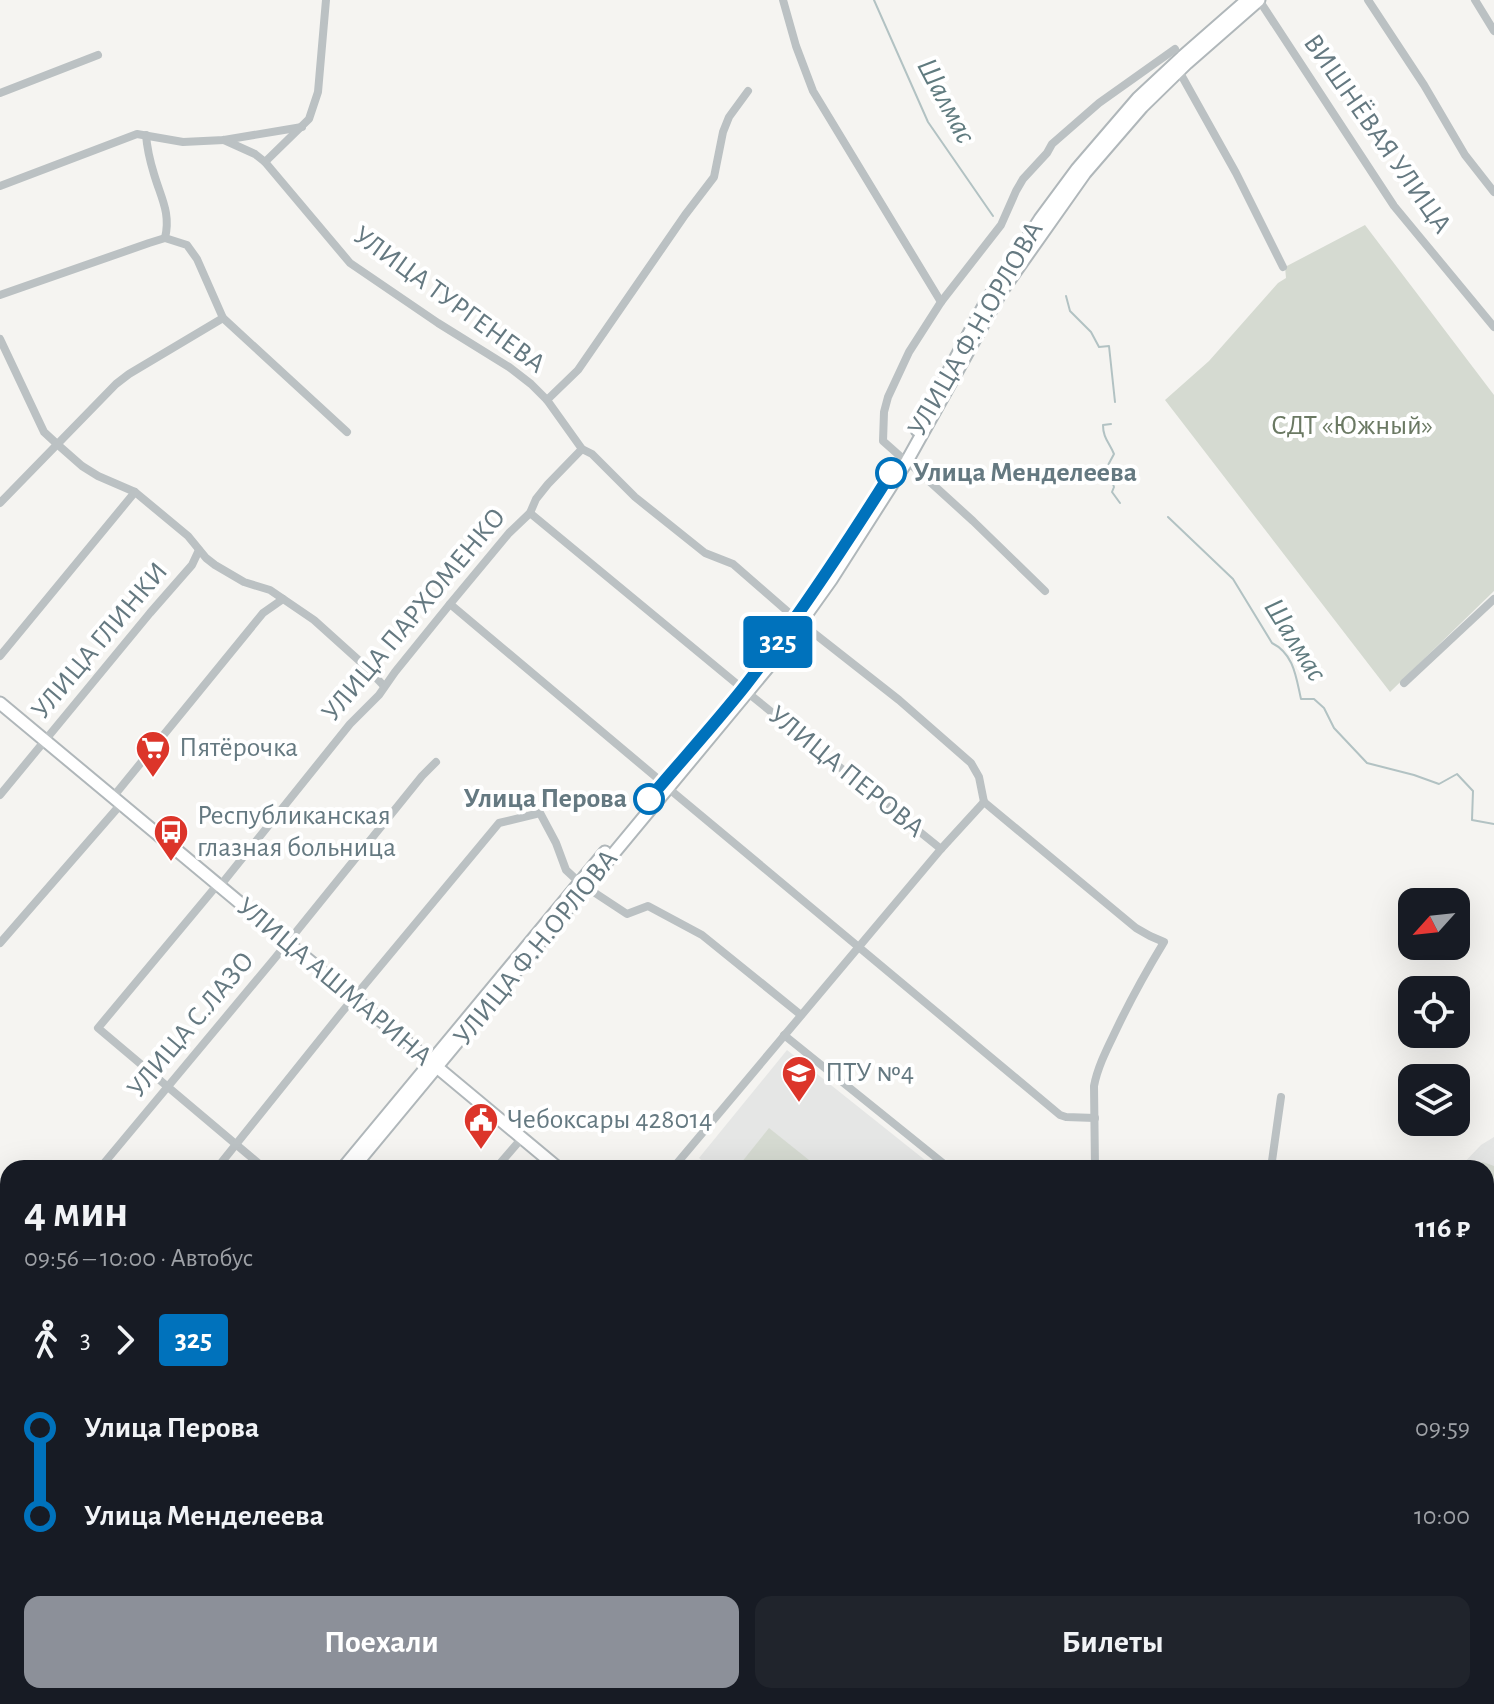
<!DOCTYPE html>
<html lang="ru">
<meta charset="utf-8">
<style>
:root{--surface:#171b24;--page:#20242c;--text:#f1f3f6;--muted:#9ea1a6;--accent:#8c9099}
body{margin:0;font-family:"Alegreya Sans",sans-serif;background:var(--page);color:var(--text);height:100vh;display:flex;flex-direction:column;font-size:30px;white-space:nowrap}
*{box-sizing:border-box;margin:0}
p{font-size:26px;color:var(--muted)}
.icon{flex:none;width:44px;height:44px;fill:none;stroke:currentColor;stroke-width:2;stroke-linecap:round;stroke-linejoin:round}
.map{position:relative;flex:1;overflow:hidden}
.details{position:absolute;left:0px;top:1160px;width:1494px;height:544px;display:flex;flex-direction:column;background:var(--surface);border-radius:24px 24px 0 0;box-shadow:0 8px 32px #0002}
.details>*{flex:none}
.badge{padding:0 16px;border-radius:6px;font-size:28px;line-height:52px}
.needle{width:52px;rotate:243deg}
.controls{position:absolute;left:1398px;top:888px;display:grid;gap:16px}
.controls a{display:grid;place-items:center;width:72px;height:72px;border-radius:16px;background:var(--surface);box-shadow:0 8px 32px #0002;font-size:40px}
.map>.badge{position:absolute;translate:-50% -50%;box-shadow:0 0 0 4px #fff}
.legs{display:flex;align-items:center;gap:12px;height:88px;padding:0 24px;font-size:26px}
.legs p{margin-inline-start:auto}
.overview{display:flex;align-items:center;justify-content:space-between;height:136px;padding:0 24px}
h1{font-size:44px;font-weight:700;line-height:60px}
.cta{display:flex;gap:16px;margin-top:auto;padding:16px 24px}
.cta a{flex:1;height:92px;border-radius:16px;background:var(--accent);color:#fff;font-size:32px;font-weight:700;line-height:92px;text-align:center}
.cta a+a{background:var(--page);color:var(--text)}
ul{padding:0 24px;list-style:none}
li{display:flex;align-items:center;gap:28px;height:88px;font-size:30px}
li i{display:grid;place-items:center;width:12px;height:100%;margin:0 10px;background:currentColor}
li i::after{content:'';width:20px;height:20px;margin:-10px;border:6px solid;border-radius:50%;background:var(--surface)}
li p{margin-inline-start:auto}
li:first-child i{background:linear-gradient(#0000 50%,currentColor 0)}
li:last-child i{background:linear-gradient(currentColor 50%,#0000 0)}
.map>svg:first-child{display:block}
.built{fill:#e5e6e5}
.green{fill:#d5dad1}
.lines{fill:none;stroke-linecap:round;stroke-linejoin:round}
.stream{stroke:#b2c2c3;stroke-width:2}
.secondary-casing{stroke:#b0b7ba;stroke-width:15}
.street{stroke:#bbc1c3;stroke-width:8}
.secondary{stroke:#fff;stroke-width:11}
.line-1-casing{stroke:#fff;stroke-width:18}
.line-1{stroke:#0072bc;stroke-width:12}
.stop-1-dot{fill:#fff;stroke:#0072bc;stroke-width:4}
.labels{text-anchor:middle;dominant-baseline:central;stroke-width:8;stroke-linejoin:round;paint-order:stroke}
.street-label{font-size:28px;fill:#657981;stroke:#fff}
.park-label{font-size:28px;fill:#6b7963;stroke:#fff}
.stop-label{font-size:28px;font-weight:bold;fill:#657981;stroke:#fff;text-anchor:start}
.poi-label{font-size:28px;fill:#657981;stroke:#fff;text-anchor:start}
.water-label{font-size:30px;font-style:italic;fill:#607b7f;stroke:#fff}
</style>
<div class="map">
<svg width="1494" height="1704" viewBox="0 0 1494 1704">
<rect width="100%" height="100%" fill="#f5f4f1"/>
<g class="built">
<polygon points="787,1050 935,1168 711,1168 699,1158"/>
<polygon points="1494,1137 1494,1241 1486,1234 1486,1168 1459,1168 1481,1145"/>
<polygon points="0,1671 8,1680 8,1696 23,1696 31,1704 0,1704"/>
<polygon points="1045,1696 1102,1696 1111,1704 1038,1704"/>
</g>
<g class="green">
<polygon points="1365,225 1494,395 1494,591 1390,692 1165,400 1209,361 1278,283 1286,278 1285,267"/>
<polygon points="769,1128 819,1168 737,1168"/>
<polygon points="1483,1162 1494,1166 1494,1219 1486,1211 1486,1168 1470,1168 1473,1165"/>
<polygon points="1486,1234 1494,1241 1494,1704 1368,1704 1379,1696 1486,1696"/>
</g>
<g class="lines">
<g class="stream">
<polyline points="874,0 928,122 993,216"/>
<polyline points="1066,296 1070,311 1091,332 1099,347 1109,346 1115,402"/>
<path d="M1111,424L1103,425C1103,438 1109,442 1114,454L1107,467L1114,487L1112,492L1120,503"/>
<path d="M1168,517L1233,579L1272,643C1294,654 1296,677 1301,699H1314L1324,708L1334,728L1367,763L1414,775L1439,784L1457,774L1473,791L1472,820L1494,824"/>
</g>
<g class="secondary-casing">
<g id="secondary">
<polyline points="917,430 987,300 1040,219 1077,169 1138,98 1182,57 1247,0"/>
<polyline points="797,615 874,499"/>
<polyline points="0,703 558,1168"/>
<polyline points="343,1168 605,852"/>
<polyline points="353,1168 774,660 831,580 907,461 1001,292 1085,173 1142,107 1187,63 1259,0"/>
<polyline points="0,1574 8,1564"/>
<polyline points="0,1586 8,1577"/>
<polyline points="1190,1696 1200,1704"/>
</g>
</g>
<g class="street">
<polyline points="783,0 796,46 813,91 941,302"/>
<polyline points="1259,0 1394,206 1494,327"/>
<polyline points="1368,0 1424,85 1465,155 1494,192"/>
<polyline points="1475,0 1494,31"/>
<polyline points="1179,71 1236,173 1283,267"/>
<polyline points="0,93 98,55"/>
<path d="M146,135C147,148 150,161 154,174C161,198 171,213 165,238"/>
<polyline points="224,140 255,154 265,162 350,263 438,323 509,367 531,384 547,400 582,449 592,454 635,497 705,553 733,564 795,618"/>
<polyline points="265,162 309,119 318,92 326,0"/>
<polyline points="0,186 137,134 183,142 224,140 302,127"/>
<polyline points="0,295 149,243 165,238 187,245 197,259 223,318 347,432"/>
<polyline points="0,339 44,432 57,444 82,466 98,476 135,492 188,536 206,558 215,565 244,582 270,590 314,620 364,665 384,686"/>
<polyline points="547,400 578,370 685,215 714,177 723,132 729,117 748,91"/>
<polyline points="901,457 883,441 884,412 888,397 909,352 941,302 1001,225 1016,191 1023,179 1047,153 1052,144 1099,103 1175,49"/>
<polyline points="907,461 973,521 1045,591"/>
<polyline points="0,503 116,384 129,374 223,318"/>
<polyline points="530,513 743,689"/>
<polyline points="450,604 663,783"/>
<polyline points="801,623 899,700 971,763 979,777 984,802"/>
<polyline points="0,656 135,492"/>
<polyline points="1404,683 1494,599"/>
<polyline points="748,693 941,849"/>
<polyline points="668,788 1060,1115 1066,1117 1095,1118"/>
<polyline points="0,795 150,613 192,565 199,550"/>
<polyline points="113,797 263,613 283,599"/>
<path d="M984,802L1136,928L1150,936L1164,942C1147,970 1132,997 1118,1026C1109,1045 1098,1065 1094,1086L1095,1168"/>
<polyline points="218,884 98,1028 264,1168"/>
<polyline points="220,886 350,724 379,695 395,672 450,604 509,533 530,513 536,499 548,484 582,449"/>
<polyline points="586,887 627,914 648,906 702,935 801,1015"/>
<polyline points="0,943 121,804"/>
<polyline points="784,1035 949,1168"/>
<polyline points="100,1168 275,958 422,776 436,762"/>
<polyline points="217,1168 342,1012 499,823 540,813 556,843 566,870 580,883"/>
<polyline points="496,1168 522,1138"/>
<polyline points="673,1168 941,849 984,802"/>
<polyline points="1271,1168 1281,1097"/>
<polyline points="0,1230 8,1236"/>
<polyline points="0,1289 8,1279"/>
<polyline points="0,1351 8,1357"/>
<polyline points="0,1643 8,1638"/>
<polyline points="207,1696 212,1704"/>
<polyline points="338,1696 346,1704 353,1696"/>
<polyline points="416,1696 426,1704"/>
<polyline points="560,1696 570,1704"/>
<polyline points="1316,1696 1318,1704"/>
<polyline points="585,1704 592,1696"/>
<polyline points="699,1704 705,1696"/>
<polyline points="847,1704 854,1696"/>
</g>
<use href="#secondary" class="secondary"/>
</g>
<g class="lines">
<g class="line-1-casing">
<path id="line-1" d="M649,799C681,761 714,725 745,686C798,618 845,546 891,473"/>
</g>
<use href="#line-1" class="line-1"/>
</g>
<defs>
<g id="supermarket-pin" transform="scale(1.8)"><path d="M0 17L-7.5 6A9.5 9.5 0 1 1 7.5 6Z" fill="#dc352a" stroke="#fff"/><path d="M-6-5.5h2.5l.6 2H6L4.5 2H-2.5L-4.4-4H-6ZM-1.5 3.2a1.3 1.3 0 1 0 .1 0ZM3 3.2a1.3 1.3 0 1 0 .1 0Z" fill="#fff"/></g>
<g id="bus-pin" transform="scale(1.8)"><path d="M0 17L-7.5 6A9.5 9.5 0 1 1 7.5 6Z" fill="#dc352a" stroke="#fff"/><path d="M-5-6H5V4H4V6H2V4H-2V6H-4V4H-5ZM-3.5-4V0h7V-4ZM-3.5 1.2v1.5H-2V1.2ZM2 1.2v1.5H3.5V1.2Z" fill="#fff"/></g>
<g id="university-pin" transform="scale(1.8)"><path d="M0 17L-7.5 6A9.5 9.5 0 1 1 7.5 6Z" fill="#dc352a" stroke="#fff"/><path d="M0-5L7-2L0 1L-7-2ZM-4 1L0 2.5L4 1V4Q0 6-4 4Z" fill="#fff"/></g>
<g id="civic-pin" transform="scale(1.8)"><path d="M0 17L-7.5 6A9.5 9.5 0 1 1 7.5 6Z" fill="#dc352a" stroke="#fff"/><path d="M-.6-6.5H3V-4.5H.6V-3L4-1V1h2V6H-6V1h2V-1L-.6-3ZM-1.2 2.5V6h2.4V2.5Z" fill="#fff"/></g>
</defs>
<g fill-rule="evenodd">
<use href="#supermarket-pin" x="153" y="748"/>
<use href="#bus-pin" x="171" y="832"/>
<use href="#university-pin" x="799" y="1073"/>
<use href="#civic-pin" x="481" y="1120"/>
</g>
<g class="stop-1-dot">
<circle cx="891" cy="473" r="14"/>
<circle cx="649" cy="799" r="14"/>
</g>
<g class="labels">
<g class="street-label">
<text transform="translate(1377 134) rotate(55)">ВИШНЁВАЯ УЛИЦА</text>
<text transform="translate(449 300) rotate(36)">УЛИЦА ТУРГЕНЕВА</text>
<text transform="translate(976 329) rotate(-60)">УЛИЦА Ф.Н.ОРЛОВА</text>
<text transform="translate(414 615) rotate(-50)">УЛИЦА ПАРХОМЕНКО</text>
<text transform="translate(100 641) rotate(-50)">УЛИЦА ГЛИНКИ</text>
<text transform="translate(846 772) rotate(39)">УЛИЦА ПЕРОВА</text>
<text transform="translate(536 948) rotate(-51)">УЛИЦА Ф.Н.ОРЛОВА</text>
<text transform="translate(334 982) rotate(40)">УЛИЦА АШМАРИНА</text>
<text transform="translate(191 1025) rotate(-50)">УЛИЦА С.ЛАЗО</text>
</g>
<g class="park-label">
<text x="1352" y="426">СДТ «Южный»</text>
</g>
<g class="stop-label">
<text x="913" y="473">Улица Менделеева</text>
<text x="627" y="799" text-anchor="end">Улица Перова</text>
</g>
<g class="poi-label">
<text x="179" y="748">Пятёрочка</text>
<text x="197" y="816">Республиканская<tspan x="197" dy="32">глазная больница</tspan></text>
<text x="825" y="1073">ПТУ №4</text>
<text x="507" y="1120">Чебоксары 428014</text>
</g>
<g class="water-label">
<text transform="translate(946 101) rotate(62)">Шалмас</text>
<text transform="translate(1295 640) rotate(58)">Шалмас</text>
</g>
</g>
</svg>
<div class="controls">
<a><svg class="needle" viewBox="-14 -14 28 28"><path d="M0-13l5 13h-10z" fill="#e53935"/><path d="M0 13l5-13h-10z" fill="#9ea1a6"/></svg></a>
<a><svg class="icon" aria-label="locate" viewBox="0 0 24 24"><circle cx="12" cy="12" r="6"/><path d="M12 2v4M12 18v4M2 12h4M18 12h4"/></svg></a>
<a><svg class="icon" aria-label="layers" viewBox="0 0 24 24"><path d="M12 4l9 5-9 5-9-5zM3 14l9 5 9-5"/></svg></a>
</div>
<b class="badge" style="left:778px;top:642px;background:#0072bc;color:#fff">325</b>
<section class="details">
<div class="overview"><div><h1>4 мин</h1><p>09:56 – 10:00 · Автобус</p></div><b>116 ₽</b></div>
<div class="legs"><svg class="icon" aria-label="walk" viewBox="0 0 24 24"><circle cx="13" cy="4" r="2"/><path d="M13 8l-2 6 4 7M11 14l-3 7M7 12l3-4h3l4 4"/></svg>3<svg class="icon" aria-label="forward" viewBox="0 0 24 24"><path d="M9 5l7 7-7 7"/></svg><b class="badge" style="background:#0072bc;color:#fff">325</b></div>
<ul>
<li><i style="color:#0072bc"></i><b>Улица Перова</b><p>09:59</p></li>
<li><i style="color:#0072bc"></i><b>Улица Менделеева</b><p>10:00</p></li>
</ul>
<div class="cta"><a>Поехали</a><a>Билеты</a></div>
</section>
</div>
